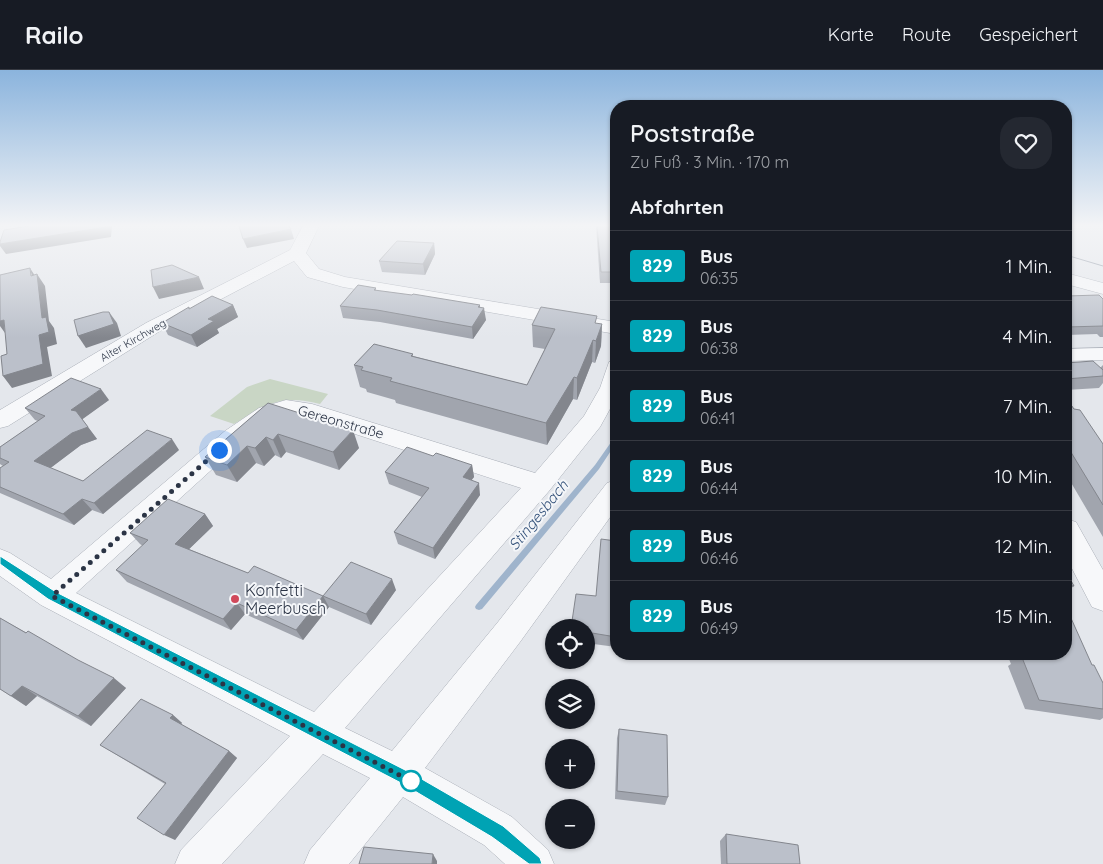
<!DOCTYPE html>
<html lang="de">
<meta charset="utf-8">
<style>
:root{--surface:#171b24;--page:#242831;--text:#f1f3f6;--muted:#9ea1a6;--line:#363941}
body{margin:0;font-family:Quicksand,sans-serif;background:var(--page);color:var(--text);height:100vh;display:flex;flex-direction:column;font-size:19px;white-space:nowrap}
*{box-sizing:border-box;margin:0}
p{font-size:16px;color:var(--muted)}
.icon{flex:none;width:28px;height:28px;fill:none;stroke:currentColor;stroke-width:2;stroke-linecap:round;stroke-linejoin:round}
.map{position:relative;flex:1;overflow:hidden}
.sheet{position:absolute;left:610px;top:30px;width:462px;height:560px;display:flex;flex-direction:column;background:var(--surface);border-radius:20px;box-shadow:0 1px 4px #0004}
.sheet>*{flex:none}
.badge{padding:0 10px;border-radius:4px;font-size:18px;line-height:32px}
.buttons{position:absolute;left:545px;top:549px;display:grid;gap:10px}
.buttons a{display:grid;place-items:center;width:50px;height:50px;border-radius:50%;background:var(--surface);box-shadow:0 1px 4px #0004;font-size:25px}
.you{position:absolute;width:25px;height:25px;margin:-12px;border:4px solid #fff;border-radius:50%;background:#1a73e8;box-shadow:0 0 0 8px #1a73e833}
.map>.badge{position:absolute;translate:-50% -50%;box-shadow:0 0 0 2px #fff}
h2{padding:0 20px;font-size:19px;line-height:45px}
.round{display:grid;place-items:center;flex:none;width:52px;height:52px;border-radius:20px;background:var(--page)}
.summary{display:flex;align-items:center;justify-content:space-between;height:85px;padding:0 20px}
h1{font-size:24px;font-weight:600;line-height:38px}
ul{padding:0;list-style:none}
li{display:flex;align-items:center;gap:15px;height:70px;padding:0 20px;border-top:1px solid var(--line)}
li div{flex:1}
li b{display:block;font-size:19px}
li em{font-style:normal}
li .badge{min-width:55px;font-weight:700;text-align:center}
header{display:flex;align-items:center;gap:30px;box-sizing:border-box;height:70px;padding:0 25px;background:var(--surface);border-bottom:1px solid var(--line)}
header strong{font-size:24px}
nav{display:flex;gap:28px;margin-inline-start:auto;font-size:18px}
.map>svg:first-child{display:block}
.green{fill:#c9d6c5}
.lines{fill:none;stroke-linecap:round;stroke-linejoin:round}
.stream{fill:#9fb4cc;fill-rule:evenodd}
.street-casing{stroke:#a9aeb7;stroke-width:1}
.street{fill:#f7f8fa;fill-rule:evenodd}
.tram{stroke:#7d8696;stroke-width:1}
.wall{fill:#a1a5ae}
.shaded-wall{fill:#83868d}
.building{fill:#bbc0ca;stroke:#83868d}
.line{fill:#00a3b4;stroke:#fff}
.walk{stroke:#2b3445;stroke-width:5;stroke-dasharray:0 9}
.poi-dot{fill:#d1495b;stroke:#f4f6f9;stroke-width:2}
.stop-dot{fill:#fff;stroke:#00a3b4;stroke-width:2.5}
.labels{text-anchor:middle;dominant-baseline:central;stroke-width:4;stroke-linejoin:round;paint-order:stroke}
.far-street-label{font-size:11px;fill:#2b3445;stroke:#f4f6f9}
.street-label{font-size:14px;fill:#2b3445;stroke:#f4f6f9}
.water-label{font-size:15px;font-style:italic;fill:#34527a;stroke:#f4f6f9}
.near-poi-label{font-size:16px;fill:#2b3445;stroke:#f4f6f9;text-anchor:start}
</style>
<header>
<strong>Railo</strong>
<nav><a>Karte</a><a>Route</a><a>Gespeichert</a></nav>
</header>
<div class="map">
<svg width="1103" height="794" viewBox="0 0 1103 794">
<rect width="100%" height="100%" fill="#e4e7ec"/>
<path class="green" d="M270,309L328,324L320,334C281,324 267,334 234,354L210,346L247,317Z"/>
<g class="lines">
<polygon class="stream" points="616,367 616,373 599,399 482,539 479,540 476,539 475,537 476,535 595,395 614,368"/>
<g class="street-casing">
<g id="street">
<polygon points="303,156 319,156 306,183 319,199 345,207 616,252 616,264 343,217 307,207 294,191 160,261 8,356 0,358 0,340 146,253 290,180"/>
<polygon points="1066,203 1103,213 1103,224 1066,214"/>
<polygon points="1103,278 1103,290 1066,291 1066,279"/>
<path d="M616,290V328L600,357L549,421L345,658L392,681L498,552L607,413L616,410V439L520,572L425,698L512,747L548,780L554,794H505L484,775L403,727L349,794H304L310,780L370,708L323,684L222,794H175L181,780L290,666L41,535L0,506V479L10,483L51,509L225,361L259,338L286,330L312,334L535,403L584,346L600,318L609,292ZM286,346L303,347L521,418L314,642L76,523L241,373L275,349Z"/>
<polygon points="1066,449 1076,452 1103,500 1103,541 1092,537 1066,487"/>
</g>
</g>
<use href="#street" class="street"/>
<polyline class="tram" points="1066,185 1103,196"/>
</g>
<g class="wall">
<polygon points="596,156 616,156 616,213 600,213"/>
<polygon points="434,173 435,184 425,205 382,202 379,191"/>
<polygon points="376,218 376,221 480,237 486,250 473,269 380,252 343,248 340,236"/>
<polygon points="1066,226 1103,229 1103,267 1100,267 1097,264 1066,265"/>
<polygon points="233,235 238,247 217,259 219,263 197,277 168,265 162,253 189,239"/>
<polygon points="597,254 602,254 601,276 595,293 592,292 577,330 573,329 547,375 396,333 395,330 367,322 366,319 360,317 354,295 413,284 413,286 527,315 545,279 533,277 532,255"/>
<polygon points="1066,293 1100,298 1103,295 1103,313 1099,318 1066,320"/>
<polygon points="1066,328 1074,339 1103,374 1103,467 1066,404"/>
<polygon points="109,330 82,349 97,369 81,375 50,398 83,411 179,380 103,444 92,440 74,455 0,423 0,398 3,396 0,394 0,377 38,351 35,350 25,338"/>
<polygon points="268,333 359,378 339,400 286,382 281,388 275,385 264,396 256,393 237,412 216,405 205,387"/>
<polygon points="433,386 472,395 474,407 471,410 480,425 435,489 398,474 394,462 422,427 389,414 385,402"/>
<polygon points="205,444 213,456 189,479 248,503 323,526 396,520 371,555 329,537 303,570 245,544 231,560 127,512 116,500 143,476 140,474 130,463"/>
<polygon points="616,471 616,577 586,573 586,558 596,526"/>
<polygon points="1066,502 1074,516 1066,522"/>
<polygon points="0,548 126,618 91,656 37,626 26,636 0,619"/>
<polygon points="1007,584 1066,584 1092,595 1103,613 1103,648 1100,650 1025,639 1008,596 1011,594"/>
<polygon points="173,645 182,653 181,654 229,681 237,688 175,770 165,714 100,675"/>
<polygon points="619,659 668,727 665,735 615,729 617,668"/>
<polygon points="726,764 800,794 721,794 720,771"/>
</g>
<g class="shaded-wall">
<polygon points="106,156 112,156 111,167 6,184 0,176 0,174"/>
<polygon points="291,159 294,169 247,178 243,169"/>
<polygon points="434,173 435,184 425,205 423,194"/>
<polygon points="30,198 37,209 37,204 45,216 49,251 54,258 57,274 47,277 52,306 12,318 3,306 39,265 42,248"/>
<polygon points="199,207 204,219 159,229 153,217"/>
<polygon points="233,235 238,247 217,259 219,263 197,277 191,265 208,249"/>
<polygon points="480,235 480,244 484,238 486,250 473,269 472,257 478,237"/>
<polygon points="109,242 117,253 121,266 86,278 78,266"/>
<polygon points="4,250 5,263 0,256 0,251"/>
<polygon points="602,254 601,276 595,293 596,271"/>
<polygon points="593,270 592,292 577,330 577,308"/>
<polygon points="574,307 573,329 547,375 546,353"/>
<polygon points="101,319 109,330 80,351 71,340"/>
<polygon points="88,357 97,369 81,375 44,403 34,391 72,363"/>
<polygon points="353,360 359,378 339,400 333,382"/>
<polygon points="278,364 286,382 281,388 273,370"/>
<polygon points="266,367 275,385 264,396 255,378"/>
<polygon points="172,369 179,380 103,444 94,433"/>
<polygon points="247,376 256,393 237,412 227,395"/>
<polygon points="472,395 474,407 465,419 463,407"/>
<polygon points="479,413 480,425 435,489 433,478"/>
<polygon points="82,429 92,440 74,455 63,444"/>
<polygon points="205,444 213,456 183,485 175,474"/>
<polygon points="392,509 396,520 371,555 366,544"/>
<polygon points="323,526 329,537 303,570 296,560"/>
<polygon points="237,533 245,544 231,560 223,549"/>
<polygon points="114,608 126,618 91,656 78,646"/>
<polygon points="22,616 37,626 26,636 11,626"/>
<polygon points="173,645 182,653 179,656 170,648"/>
<polygon points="229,681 237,688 175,770 164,765"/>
<polygon points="433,784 437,791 437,794 432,794"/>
</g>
<g class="building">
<polygon points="29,156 106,156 106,157 0,174 0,172 4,160"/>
<polygon points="239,156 289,156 291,159 243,169"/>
<polygon points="597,156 616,156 616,202 601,202"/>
<polygon points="397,171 434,173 423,194 379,191"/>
<polygon points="172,195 199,207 153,217 151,200"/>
<polygon points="30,198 31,206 37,204 42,248 46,247 49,262 39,265 43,294 3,306 1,286 7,284 4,250 0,251 0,205"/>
<polygon points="358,215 376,218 374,220 412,225 413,224 480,235 478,237 484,238 472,257 377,240 340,236"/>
<polygon points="1099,225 1103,229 1103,256 1066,257 1066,239 1071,239 1066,237 1066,226"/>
<polygon points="212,226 233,235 208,249 214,251 191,265 162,253 189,237 189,239"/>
<polygon points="541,237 597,246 595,253 602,254 596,271 593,270 577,308 574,307 546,353 390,311 392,308 361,300 363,297 354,295 374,274 413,284 411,286 527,315 555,259 532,255"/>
<polygon points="103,242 109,242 114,254 78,266 74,250"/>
<polygon points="1093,291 1103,300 1103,306 1066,309 1066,293"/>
<polygon points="71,308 101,319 71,340 76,341 88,357 72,363 34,391 83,411 147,360 172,369 94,433 82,429 63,444 0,417 0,398 9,392 0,388 0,377 45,346 25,338"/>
<polygon points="1066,328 1074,339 1080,340 1103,374 1103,435 1066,374"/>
<polygon points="268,333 353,360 333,382 278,364 273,370 266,367 255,378 247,376 227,395 205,387"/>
<polygon points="407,377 433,386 436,383 472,395 463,407 479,413 433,478 394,462 429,418 385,402"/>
<polygon points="168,429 205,444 175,474 248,503 254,496 323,526 296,560 237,533 223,549 116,500 148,470 130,463"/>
<polygon points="601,469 616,471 616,567 586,562 586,558 571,558 576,524 596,526"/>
<polygon points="351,492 392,509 366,544 323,526"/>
<polygon points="1066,502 1074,516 1066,515"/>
<polygon points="1066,537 1092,595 1094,595 1103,613 1103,639 1039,630 1021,585 1024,586 1023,584 1066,584"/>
<polygon points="0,548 26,563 28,561 78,590 114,608 78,646 22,616 11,626 0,619"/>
<polygon points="141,629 173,645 170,648 229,681 164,765 137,748 166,713 100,675"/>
<polygon points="619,659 667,665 668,727 617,721"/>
<polygon points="726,764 798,775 800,794 727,794"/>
<polygon points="364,777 433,784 432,794 359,794"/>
</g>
<linearGradient id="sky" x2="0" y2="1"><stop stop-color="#8bb4dd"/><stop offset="0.58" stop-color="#f3f4f6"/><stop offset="1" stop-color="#f3f4f6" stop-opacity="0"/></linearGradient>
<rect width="1103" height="268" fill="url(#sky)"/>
<polygon class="line" points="0,486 56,522 413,704 503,756 540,788 542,794 529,794 492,767 403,714 48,529 0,494"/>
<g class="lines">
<polyline class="walk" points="219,380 52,526 411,711"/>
</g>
<circle class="poi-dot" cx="235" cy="529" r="5"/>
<circle class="stop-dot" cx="411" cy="711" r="10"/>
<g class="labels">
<g class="far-street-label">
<text transform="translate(133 270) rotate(-30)">Alter Kirchweg</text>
</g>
<g class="street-label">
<text transform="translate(341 352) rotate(16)">Gereonstraße</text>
</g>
<g class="water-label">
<text transform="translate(538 445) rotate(-51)">Stingesbach</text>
</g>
<g class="near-poi-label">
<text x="245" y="520">Konfetti<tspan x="245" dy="18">Meerbusch</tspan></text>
</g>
</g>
</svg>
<div class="buttons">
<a><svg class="icon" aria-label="locate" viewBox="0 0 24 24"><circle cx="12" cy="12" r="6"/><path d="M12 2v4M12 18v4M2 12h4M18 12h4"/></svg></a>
<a><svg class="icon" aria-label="layers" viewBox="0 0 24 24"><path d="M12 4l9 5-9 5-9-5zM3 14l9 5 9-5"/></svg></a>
<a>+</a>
<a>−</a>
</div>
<div class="you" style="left:219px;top:380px"></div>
<section class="sheet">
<div class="summary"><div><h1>Poststraße</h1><p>Zu Fuß · 3 Min. · 170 m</p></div><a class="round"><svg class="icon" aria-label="heart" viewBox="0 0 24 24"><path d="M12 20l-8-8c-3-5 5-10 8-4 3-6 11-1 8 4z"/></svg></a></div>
<h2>Abfahrten</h2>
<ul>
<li><span class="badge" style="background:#00a3b4;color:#fff">829</span><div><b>Bus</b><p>06:35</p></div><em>1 Min.</em></li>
<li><span class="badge" style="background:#00a3b4;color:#fff">829</span><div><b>Bus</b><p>06:38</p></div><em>4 Min.</em></li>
<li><span class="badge" style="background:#00a3b4;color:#fff">829</span><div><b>Bus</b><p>06:41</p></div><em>7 Min.</em></li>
<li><span class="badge" style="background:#00a3b4;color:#fff">829</span><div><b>Bus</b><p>06:44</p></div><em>10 Min.</em></li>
<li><span class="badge" style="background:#00a3b4;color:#fff">829</span><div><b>Bus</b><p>06:46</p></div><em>12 Min.</em></li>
<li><span class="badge" style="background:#00a3b4;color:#fff">829</span><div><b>Bus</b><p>06:49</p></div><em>15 Min.</em></li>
</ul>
</section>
</div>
